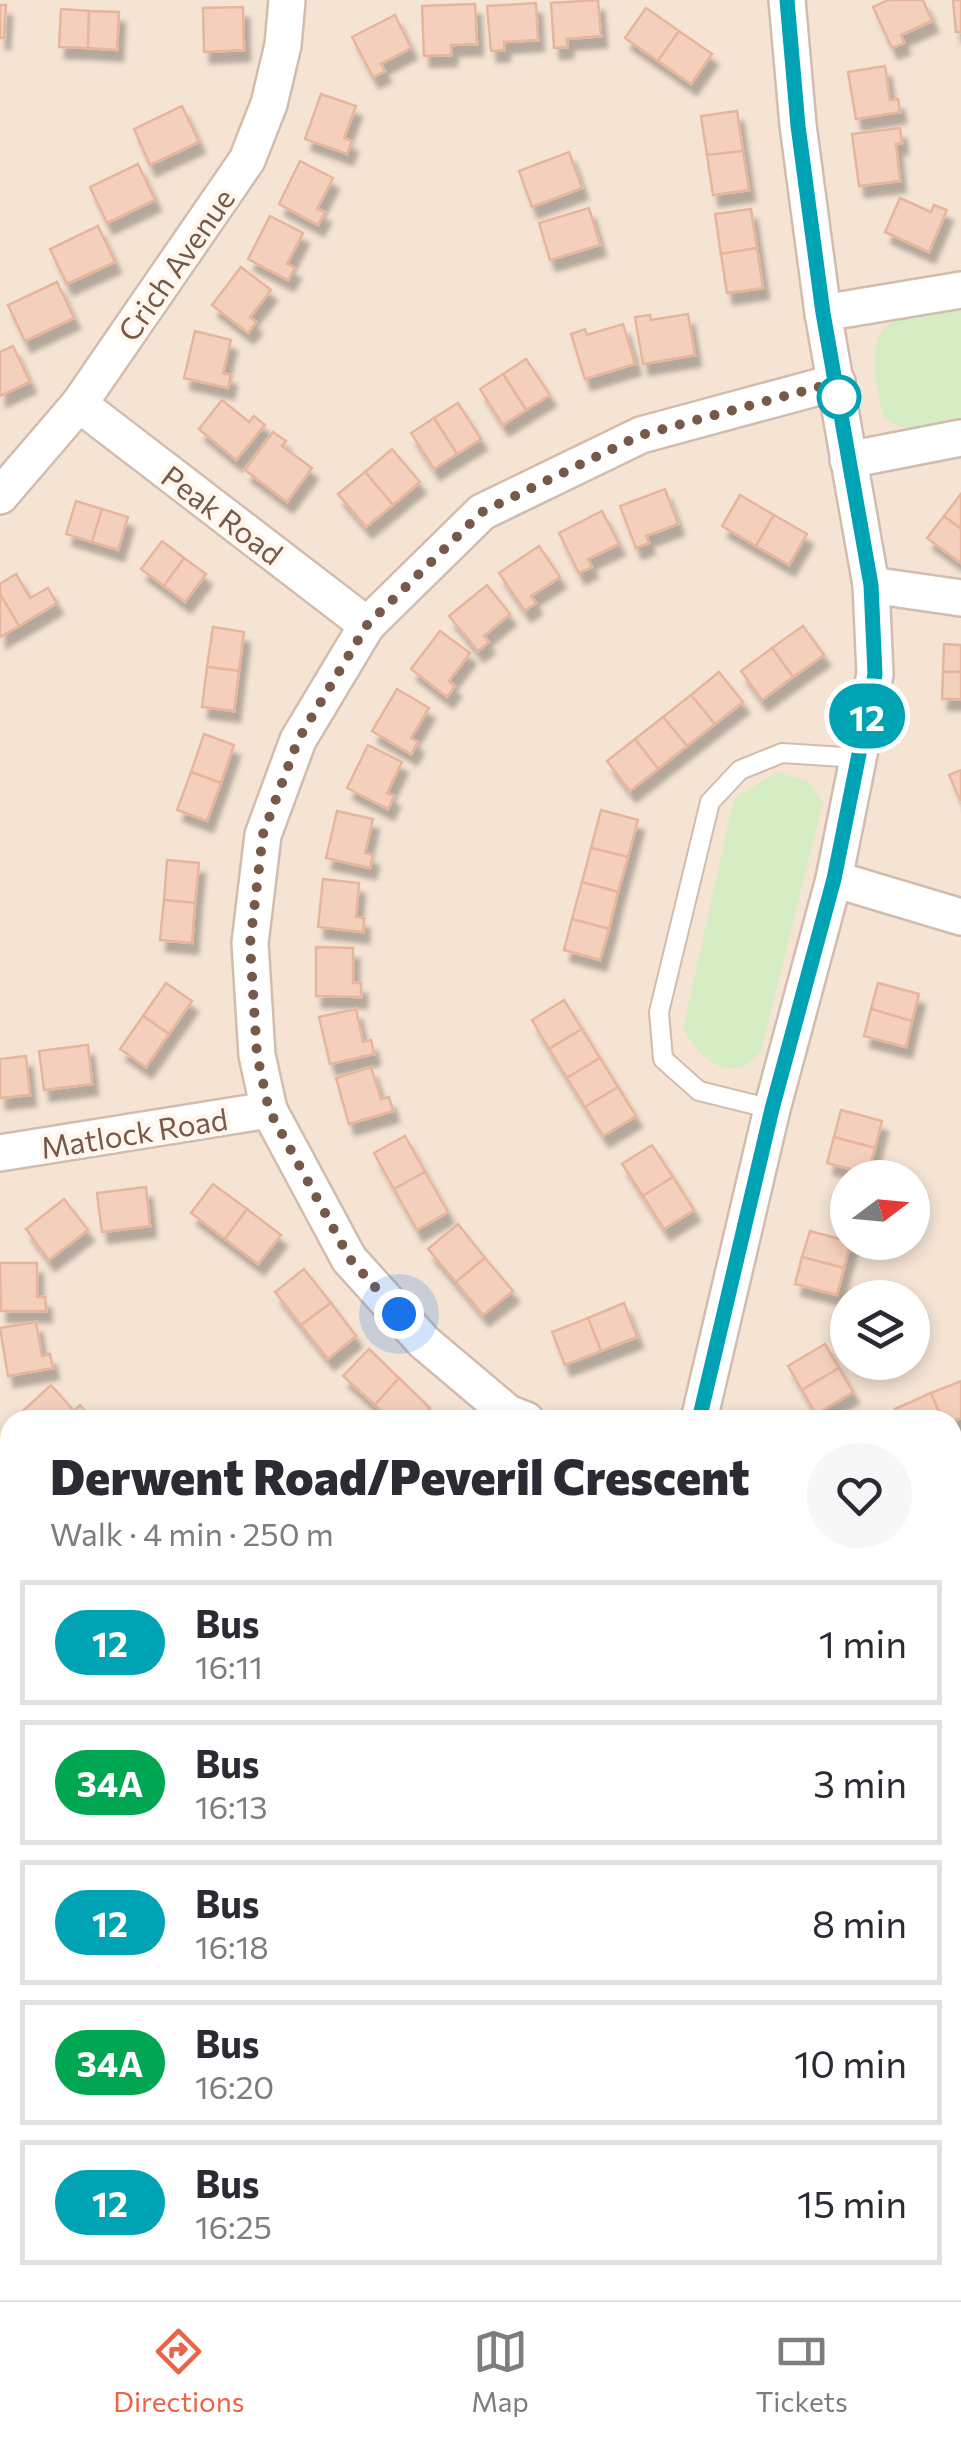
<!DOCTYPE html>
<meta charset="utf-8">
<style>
:root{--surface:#fff;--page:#f7f7f7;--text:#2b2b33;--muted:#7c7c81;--line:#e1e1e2;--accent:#ec6346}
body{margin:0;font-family:Commissioner,sans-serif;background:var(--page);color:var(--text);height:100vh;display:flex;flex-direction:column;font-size:38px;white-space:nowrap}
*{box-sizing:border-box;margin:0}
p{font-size:32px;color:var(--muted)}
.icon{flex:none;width:55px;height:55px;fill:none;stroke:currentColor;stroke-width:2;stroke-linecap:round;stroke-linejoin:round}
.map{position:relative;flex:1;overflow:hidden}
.details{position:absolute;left:0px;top:1410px;width:962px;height:890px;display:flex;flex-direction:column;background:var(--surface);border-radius:30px 30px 0 0;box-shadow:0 5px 15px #0003}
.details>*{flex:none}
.badge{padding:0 20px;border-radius:32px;font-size:35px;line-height:65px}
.needle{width:65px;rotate:74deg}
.buttons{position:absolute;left:830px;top:1160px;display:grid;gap:20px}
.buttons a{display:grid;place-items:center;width:100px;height:100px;border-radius:50%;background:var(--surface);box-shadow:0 5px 15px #0003;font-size:50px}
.you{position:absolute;width:50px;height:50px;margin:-25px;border:8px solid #fff;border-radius:50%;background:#1a73e8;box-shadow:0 0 0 15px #1a73e833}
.map>.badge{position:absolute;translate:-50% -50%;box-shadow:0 0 0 5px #fff}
.round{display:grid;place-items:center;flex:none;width:105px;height:105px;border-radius:52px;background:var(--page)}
.summary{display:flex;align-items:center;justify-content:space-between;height:170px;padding:0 50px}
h1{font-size:48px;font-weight:800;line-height:75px}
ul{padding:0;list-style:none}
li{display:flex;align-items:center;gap:30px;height:125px;margin:0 20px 15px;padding:0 30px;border:5px solid var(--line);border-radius:0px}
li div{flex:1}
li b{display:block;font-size:38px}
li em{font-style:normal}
li .badge{min-width:110px;font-weight:700;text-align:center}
.dock{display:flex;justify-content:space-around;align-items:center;height:140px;border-top:2px solid var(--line);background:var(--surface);font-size:28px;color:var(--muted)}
.dock a{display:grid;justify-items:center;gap:5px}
.dock .active{color:var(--accent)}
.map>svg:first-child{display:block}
.residential{fill:#f5e4d4;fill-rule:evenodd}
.green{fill:#d6ecc3}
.building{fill:#f4d0bc;stroke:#e7b59c;stroke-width:2.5;filter:url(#shadow)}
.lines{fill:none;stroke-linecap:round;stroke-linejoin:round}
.service-casing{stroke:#d2bcad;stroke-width:22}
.minor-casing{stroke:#d2bcad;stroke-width:40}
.service{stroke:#fff;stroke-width:18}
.minor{stroke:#fff;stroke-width:35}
.line-casing{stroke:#fff;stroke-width:22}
.line{stroke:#00a3b4;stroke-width:15}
.walk{stroke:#785849;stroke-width:10;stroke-dasharray:0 18}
.stop-dot{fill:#fff;stroke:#00a3b4;stroke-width:5}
.labels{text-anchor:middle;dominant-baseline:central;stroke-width:9;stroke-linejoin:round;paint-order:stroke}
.street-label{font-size:30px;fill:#785849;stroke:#fff7ed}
</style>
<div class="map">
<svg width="961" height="2300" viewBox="0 0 961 2300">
<defs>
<filter id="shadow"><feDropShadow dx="6" dy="11" stdDeviation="2.5" flood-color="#0004"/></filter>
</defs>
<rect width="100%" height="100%" fill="#fdf3e6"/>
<path class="residential" d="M0,0H961V2300H0ZM848,1178H912V1242H848ZM848,1298H912V1362H848ZM10,1420H952V2290H10Z"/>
<g class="green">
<path d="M961,310V422C932,428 907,437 883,416C879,393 864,338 889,324C905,316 942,313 961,310Z"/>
<path d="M777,772L808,781L823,802L761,1051C733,1088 699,1059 683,1028L734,798Z"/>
</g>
<g class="building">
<polygon points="598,0 601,36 567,39 567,47 554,48 551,3"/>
<polygon points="888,0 923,0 932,21 901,35 904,43 892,48 873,7"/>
<polygon points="953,0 961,0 961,32 956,32"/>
<polygon points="536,3 538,40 504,42 504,50 491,51 487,6"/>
<polygon points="475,4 477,44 451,45 451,55 424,56 422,6"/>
<polygon points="0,5 6,5 4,38 0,38"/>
<polygon points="243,7 244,50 204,52 203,8"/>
<polygon points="646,8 679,31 658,61 625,38"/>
<polygon points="61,9 89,11 88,48 59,47"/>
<polygon points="89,11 119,12 117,50 88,48"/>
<polygon points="395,15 411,48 381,64 385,71 373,77 352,37"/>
<polygon points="679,31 712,54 691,84 658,61"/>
<polygon points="885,66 890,100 898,99 900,112 856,119 848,72"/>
<polygon points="321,94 356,106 344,138 352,141 347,154 305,139"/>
<polygon points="182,106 199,142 150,165 134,129"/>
<polygon points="737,111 743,151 707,155 701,116"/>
<polygon points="900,128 902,143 896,144 900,181 859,186 852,134"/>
<polygon points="743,151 749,190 713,195 707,155"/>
<polygon points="569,152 582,188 532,207 519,171"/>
<polygon points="300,161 333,178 317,209 325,212 318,225 279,204"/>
<polygon points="138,164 155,200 107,223 90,187"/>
<polygon points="900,198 931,212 934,205 947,210 929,252 885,232"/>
<polygon points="589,208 600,245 550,260 539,223"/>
<polygon points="751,209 757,248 721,254 715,214"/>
<polygon points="270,216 303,233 287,264 295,268 288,280 248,259"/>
<polygon points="98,226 115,262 67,284 50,249"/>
<polygon points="757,248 763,288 727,293 721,254"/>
<polygon points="241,267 271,290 250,317 256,322 248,333 212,305"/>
<polygon points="57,282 74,318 25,341 8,305"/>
<polygon points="688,314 695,355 643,364 635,317 650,315 651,320"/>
<polygon points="623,324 635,364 585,379 571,334 585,329 587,335"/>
<polygon points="195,331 231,340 223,373 231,375 228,388 184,378"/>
<polygon points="13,346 30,382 0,396 0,352"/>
<polygon points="526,359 550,395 526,410 503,374"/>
<polygon points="503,374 526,410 503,425 480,389"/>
<polygon points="222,400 249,422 254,416 265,425 236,460 199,429"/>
<polygon points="458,403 481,439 457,454 434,418"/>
<polygon points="434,418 457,454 434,469 411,433"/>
<polygon points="273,432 286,441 282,446 312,468 287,502 245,470"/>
<polygon points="392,449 420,482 393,505 365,472"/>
<polygon points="365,472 393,505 366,527 338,494"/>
<polygon points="665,489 678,524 646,536 649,543 636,548 620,506"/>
<polygon points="961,494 961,529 944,516"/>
<polygon points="740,495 774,515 756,546 722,526"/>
<polygon points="76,501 102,509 92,542 66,534"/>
<polygon points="102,509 128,517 118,550 92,542"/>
<polygon points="602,511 619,544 588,559 592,567 579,573 559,533"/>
<polygon points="774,515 807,534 789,565 756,546"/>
<polygon points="944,516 961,529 961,563 927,538"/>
<polygon points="162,541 184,558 164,586 141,569"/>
<polygon points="539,546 560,577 531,596 536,603 525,611 499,573"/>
<polygon points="184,558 206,574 185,602 164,586"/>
<polygon points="16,574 30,598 48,588 57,603 19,626 0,594 0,584"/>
<polygon points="487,585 510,614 484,636 489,642 478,651 449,616"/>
<polygon points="0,594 19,626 0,637"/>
<polygon points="803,626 824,655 793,677 772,648"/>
<polygon points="213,627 244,632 239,671 207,667"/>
<polygon points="440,631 470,653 449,681 455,686 447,697 411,669"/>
<polygon points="944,644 961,645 961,672 943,672"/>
<polygon points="772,648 793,677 762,700 741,671"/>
<polygon points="207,667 239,671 234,711 202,707"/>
<polygon points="719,672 743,702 715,724 691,695"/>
<polygon points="943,672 961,672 961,699 942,699"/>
<polygon points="397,689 429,708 411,738 418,742 411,754 372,731"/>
<polygon points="691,695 715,724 687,746 663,717"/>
<polygon points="663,717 687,746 658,769 635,739"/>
<polygon points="204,734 234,745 221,783 191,772"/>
<polygon points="635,739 658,769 630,791 607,761"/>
<polygon points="368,745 402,762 387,793 394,796 388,809 347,788"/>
<polygon points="961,770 961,800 960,800 949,775"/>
<polygon points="191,772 221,783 207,821 177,810"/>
<polygon points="601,810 638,820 628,857 591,848"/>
<polygon points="337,811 373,819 365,853 373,855 370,868 326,858"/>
<polygon points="591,848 628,857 618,892 582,882"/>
<polygon points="167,860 199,863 195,903 164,900"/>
<polygon points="323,879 359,883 356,917 364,918 363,932 318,927"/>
<polygon points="582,882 618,892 609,929 572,919"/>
<polygon points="164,900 195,903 192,943 160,940"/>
<polygon points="572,919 609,929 600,960 564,950"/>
<polygon points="316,947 353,948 353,983 361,983 361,997 316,996"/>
<polygon points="166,983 192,1001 169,1034 143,1016"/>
<polygon points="878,983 919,994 912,1021 871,1009"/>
<polygon points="564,1000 582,1029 549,1049 532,1020"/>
<polygon points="356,1009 363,1042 371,1040 374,1054 330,1064 319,1017"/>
<polygon points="871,1009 912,1021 906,1047 864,1036"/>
<polygon points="143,1016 169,1034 146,1067 120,1049"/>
<polygon points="582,1029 600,1058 567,1078 549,1049"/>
<polygon points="88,1045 92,1084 44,1090 39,1051"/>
<polygon points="26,1056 30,1095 0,1098 0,1059"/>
<polygon points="600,1058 618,1087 585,1107 567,1078"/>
<polygon points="371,1067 381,1099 389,1097 393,1111 349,1124 336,1078"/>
<polygon points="618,1087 636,1116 603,1136 585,1107"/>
<polygon points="841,1110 882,1121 875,1148 834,1137"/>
<polygon points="405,1136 425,1172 394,1189 374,1153"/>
<polygon points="834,1137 875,1148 868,1174 827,1163"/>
<polygon points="652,1145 673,1177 643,1196 622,1164"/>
<polygon points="425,1172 448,1212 417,1230 394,1189"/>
<polygon points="673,1177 694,1210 664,1229 643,1196"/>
<polygon points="213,1184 247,1209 225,1239 191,1213"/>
<polygon points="146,1187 150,1226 102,1232 97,1193"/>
<polygon points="64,1199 88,1230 49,1260 26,1229"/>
<polygon points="247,1209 281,1235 258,1264 225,1239"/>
<polygon points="458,1224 485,1258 456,1282 428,1249"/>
<polygon points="810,1231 851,1242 844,1268 802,1257"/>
<polygon points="802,1257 844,1268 837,1295 795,1284"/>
<polygon points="485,1258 513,1291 483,1315 456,1282"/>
<polygon points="0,1263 37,1263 37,1297 45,1297 46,1311 1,1311"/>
<polygon points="304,1269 331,1303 301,1325 275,1292"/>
<polygon points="331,1303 356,1336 328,1359 301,1325"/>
<polygon points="624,1303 637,1337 601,1351 588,1318"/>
<polygon points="588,1318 601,1351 565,1365 552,1332"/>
<polygon points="36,1322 42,1356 50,1354 53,1368 8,1376 0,1328"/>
<polygon points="825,1344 839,1368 802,1390 788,1366"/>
<polygon points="369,1349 399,1378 375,1405 343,1376"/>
<polygon points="839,1368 853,1392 816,1414 802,1390"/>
<polygon points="399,1378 430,1408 418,1420 390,1420 375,1405"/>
<polygon points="961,1381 961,1418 952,1422 942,1420 931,1393"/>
<polygon points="51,1385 74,1411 80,1405 89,1415 83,1420 32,1420 24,1410"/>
<polygon points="931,1393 942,1420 899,1420 895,1409"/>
<polygon points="961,1526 961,1564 952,1567 952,1529"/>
<polygon points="952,1813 961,1840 952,1843"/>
<polygon points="0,1925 10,1927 10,1964 0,1963"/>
<polygon points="0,2111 10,2115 10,2125 0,2147"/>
<polygon points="10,2125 10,2160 0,2155"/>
</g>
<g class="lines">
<g class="service-casing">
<polyline id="service" points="772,1109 699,1091 663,1059 659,1012 710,802 740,770 782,753 859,758"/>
</g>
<g class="minor-casing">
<g id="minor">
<polyline points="823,313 961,290"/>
<polyline points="79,404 367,625"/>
<polyline points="848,460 961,438"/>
<polyline points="0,496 79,404 247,160 269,104 283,45 287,0"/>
<polyline points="871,585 961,598"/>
<polyline points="834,879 961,917"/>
<polyline points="0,1153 269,1110"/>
<polyline points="526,1420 508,1413 424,1342 349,1259 269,1110 257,1055 250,943 263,835 298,740 367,625 482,512 641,435 837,382"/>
<polyline points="699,1420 772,1109 834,879 875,674 871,585 823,313 798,125 787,0"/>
<polyline points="952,1469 961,1467"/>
<polyline points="0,1517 10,1516"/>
<polyline points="0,1871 10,1872"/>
<polyline points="952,1902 961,1900"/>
<polyline points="952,2170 961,2169"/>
<polyline points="0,2223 10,2225"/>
<polyline points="387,2290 444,2300"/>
<polyline points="783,2290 785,2300"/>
</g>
</g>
<use href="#service" class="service"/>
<use href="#minor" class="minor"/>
</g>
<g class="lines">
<g class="line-casing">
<polyline id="line" points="699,1420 772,1109 834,879 875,674 871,585 823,313 798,126 787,0"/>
</g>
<use href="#line" class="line"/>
<polyline class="walk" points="399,1314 350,1259 269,1110 257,1055 250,944 263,834 298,740 367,625 482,512 641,435 837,382 839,397"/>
</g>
<circle class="stop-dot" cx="839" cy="397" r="20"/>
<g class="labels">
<g class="street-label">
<text transform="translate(175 264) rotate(-55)">Crich Avenue</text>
<text transform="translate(223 514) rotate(37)">Peak Road</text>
<text transform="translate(134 1132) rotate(-9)">Matlock Road</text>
</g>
</g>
</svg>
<div class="buttons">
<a><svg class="needle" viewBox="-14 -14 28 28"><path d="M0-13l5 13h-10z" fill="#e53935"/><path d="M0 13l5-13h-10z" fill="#7c7c81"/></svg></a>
<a><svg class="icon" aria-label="layers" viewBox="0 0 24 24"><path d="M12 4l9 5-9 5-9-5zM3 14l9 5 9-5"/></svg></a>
</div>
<div class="you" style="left:399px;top:1314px"></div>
<b class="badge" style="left:867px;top:716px;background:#00a3b4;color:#fff">12</b>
<section class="details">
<div class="summary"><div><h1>Derwent Road/Peveril Crescent</h1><p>Walk · 4 min · 250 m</p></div><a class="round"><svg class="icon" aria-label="heart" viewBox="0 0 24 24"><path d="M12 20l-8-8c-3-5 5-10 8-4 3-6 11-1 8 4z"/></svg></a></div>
<ul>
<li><span class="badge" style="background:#00a3b4;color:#fff">12</span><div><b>Bus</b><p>16:11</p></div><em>1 min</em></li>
<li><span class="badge" style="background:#00a651;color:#fff">34A</span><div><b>Bus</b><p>16:13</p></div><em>3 min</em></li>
<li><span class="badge" style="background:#00a3b4;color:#fff">12</span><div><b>Bus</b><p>16:18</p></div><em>8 min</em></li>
<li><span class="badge" style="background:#00a651;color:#fff">34A</span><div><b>Bus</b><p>16:20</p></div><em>10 min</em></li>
<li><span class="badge" style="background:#00a3b4;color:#fff">12</span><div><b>Bus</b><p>16:25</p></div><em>15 min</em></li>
</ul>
</section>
</div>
<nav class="dock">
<a class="active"><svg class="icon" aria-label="directions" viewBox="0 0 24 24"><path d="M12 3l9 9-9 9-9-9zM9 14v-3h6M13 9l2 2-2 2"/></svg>Directions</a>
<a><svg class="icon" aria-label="map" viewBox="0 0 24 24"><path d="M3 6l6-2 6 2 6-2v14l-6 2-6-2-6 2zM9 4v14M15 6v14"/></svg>Map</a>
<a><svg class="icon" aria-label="tickets" viewBox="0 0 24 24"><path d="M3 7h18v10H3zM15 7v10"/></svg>Tickets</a>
</nav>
